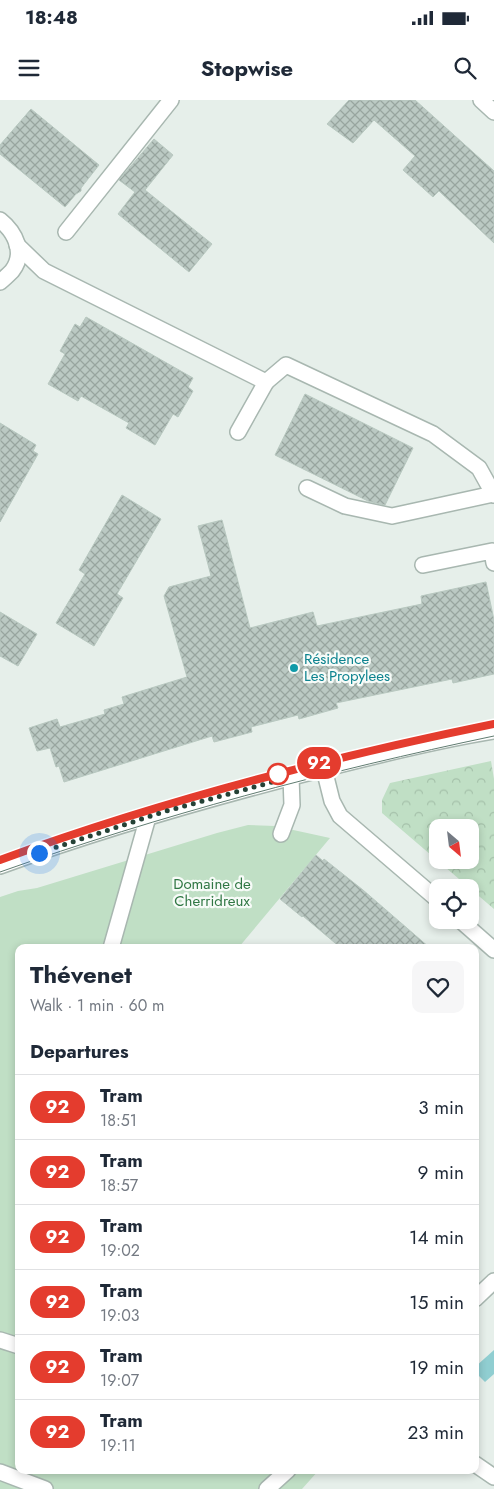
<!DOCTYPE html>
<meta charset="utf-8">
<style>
:root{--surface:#fff;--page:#f6f6f7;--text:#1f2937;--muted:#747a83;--line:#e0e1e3}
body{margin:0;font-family:Jost,sans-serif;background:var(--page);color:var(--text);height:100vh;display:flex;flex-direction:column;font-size:19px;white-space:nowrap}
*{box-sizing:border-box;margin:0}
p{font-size:16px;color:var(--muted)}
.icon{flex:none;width:28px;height:28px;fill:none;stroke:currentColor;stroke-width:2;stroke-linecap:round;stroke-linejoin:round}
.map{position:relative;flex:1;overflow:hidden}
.details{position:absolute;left:15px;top:844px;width:464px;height:530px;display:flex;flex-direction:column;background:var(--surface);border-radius:10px;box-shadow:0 2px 8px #0003}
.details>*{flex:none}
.badge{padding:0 10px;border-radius:16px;font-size:18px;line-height:32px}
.needle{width:32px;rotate:152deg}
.buttons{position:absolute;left:429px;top:719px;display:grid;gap:10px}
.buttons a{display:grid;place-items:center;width:50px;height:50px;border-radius:10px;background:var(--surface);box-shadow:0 2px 8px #0003;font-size:25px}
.you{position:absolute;width:25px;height:25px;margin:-12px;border:4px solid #fff;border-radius:50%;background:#1a73e8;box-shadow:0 0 0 8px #1a73e833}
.map>.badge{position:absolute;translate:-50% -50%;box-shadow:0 0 0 2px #fff}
h2{padding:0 15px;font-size:19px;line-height:45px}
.round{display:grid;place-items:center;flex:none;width:52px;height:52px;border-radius:10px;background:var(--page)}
.overview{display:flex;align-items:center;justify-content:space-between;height:85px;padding:0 15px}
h1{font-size:24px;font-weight:700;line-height:38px}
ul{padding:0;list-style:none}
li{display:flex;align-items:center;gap:15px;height:65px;padding:0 15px;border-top:1px solid var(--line)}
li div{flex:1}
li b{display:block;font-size:19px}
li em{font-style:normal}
li .badge{min-width:55px;font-weight:700;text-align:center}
.status{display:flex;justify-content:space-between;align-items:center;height:35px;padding:0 25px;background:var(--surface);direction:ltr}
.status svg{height:14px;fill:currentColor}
header{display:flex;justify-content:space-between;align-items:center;height:65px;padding:0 15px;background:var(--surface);font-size:22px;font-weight:700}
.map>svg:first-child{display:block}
.green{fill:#c0dfc5}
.park{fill:url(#park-crowns);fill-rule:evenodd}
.water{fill:#90ced1}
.building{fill:url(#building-cross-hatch);stroke:#b8c8c0}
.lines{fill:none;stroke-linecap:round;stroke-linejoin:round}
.service-casing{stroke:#a8b7b0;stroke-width:18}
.minor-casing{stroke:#a8b7b0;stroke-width:18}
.tertiary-casing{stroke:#a8b7b0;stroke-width:18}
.service{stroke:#fff;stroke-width:15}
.minor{stroke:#fff;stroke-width:15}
.tertiary{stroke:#fff;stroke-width:15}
.tram{stroke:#607c71;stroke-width:1}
.line-casing{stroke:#fff;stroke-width:11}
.line{stroke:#e43c2e;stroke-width:8}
.walk{stroke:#254136;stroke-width:5;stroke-dasharray:0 9}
.culture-dot{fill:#0f9aa8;stroke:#f7fbf8;stroke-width:2}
.stop-dot{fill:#fff;stroke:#e43c2e;stroke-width:2.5}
.labels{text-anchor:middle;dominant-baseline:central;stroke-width:4.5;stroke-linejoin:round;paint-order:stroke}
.culture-label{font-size:15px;fill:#0d838f;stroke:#f7fbf8;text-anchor:start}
.park-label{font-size:15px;fill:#307744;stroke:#f7fbf8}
</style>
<div class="status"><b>18:48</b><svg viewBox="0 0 49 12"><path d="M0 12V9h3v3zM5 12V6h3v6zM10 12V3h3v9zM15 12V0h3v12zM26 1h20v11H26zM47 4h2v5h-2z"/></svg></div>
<header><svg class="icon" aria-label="menu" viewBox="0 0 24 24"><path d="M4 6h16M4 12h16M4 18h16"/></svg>Stopwise<svg class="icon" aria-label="search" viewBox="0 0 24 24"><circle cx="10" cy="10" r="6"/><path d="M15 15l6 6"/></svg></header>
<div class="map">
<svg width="494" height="1389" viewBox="0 0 494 1389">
<defs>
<pattern id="park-crowns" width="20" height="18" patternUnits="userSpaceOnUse" patternTransform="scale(1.25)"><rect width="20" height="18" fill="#c0dfc5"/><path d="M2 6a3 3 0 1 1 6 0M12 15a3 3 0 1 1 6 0" fill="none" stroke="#a5c1aa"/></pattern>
<pattern id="building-cross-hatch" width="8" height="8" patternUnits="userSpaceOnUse" patternTransform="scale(1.25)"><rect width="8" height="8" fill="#bbc9c3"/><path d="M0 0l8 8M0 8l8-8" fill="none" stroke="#98a59f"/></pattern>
</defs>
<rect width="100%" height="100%" fill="#e6efea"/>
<polygon class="green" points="248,725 275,726 330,738 239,847 19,848 19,1370 319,1370 302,1389 0,1389 0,797 18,791 37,788 217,733"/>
<path class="park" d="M491,661L494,679V809L382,713V700L390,683ZM438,728H470V760H438Z"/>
<polygon class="water" points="494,1250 494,1274 485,1282 475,1272 475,1267"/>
<g class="building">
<polygon points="349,0 415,0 494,71 494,143 439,91 433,97 403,70 415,56 374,20 353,43 327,24"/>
<polygon points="31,9 99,65 81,88 81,91 76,94 65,107 0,54 0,45"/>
<polygon points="154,39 173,55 145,90 212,144 189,172 118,114 135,92 119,80"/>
<polygon points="86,217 193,278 188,287 193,291 178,317 173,314 155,345 126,328 129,323 81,296 78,301 48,284 65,254 60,251 75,224 80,227"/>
<polygon points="305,294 413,348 385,405 368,401 275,355"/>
<polygon points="0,323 36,345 33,351 38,354 0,422"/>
<polygon points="122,395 161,419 117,494 123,498 94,546 56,523 85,474 79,470"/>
<polygon points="222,420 250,528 313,512 317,526 422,504 421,496 486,482 494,520 494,574 453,583 452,579 336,603 338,608 299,619 298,615 251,627 252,632 214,642 212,636 64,682 59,666 56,667 50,648 37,651 29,628 57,619 60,627 105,614 104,610 124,604 122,597 187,577 164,496 169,487 211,476 198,426"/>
<polygon points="0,512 37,534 18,566 0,556"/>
<polygon points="316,755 323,761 324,759 363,790 430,848 341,848 303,816 302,817 280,799"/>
</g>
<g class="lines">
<g class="service-casing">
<g id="service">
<polyline points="17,145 44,171 266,282 286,265 433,334 479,368 494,395"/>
<polyline points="238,332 266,282"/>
<polyline points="307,388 345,406 392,416 493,394"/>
<polyline points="423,465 492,451 494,463"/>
<polyline points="281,734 292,705 291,677"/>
<polyline points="111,848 148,717"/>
<polyline points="0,1240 19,1246"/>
<polyline points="0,1372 45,1389"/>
<polyline points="267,1389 288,1370"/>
</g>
</g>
<g class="minor-casing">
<g id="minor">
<polyline points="481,0 494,12"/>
<path d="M0,120C15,132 26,153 12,171C8,175 4,179 0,182"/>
<polyline points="66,132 171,0"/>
<polyline points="324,669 332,701 340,716 438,800"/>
<polyline points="460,820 494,850"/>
<polyline points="475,1199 494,1181"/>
<polyline points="475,1364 494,1377"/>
</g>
</g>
<g class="tertiary-casing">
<path id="tertiary" d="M0,766C107,727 217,696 327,668C382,654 438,640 494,631"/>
</g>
<use href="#service" class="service"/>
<use href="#minor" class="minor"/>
<use href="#tertiary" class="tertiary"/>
<g class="tram">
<path d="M0,760C161,702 327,658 494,624"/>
<path d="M0,772C161,715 327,671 494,636"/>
</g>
</g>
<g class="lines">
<g class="line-casing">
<path id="line" d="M0,760C161,701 327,658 494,624"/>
</g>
<use href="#line" class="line"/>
<polyline class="walk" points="39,753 163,712 276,681 278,674"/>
</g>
<circle class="culture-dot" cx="294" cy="568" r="5"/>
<circle class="stop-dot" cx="278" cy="674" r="10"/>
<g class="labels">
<g class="culture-label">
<text x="304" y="559">Résidence<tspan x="304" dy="17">Les Propylees</tspan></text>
</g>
<g class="park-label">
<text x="212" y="784">Domaine de<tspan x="212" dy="17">Cherridreux</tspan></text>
</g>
</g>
</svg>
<div class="buttons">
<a><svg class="needle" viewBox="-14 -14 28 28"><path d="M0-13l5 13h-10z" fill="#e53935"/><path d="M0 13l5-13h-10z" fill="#747a83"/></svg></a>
<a><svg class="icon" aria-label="locate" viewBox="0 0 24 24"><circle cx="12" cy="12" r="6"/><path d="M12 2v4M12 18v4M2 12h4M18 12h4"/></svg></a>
</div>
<div class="you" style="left:39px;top:753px"></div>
<b class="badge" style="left:319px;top:663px;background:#e43c2e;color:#fff">92</b>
<section class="details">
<div class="overview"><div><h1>Thévenet</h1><p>Walk · 1 min · 60 m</p></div><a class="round"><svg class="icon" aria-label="heart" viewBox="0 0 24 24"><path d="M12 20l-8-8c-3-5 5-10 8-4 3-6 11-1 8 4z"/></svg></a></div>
<h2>Departures</h2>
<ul>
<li><span class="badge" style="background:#e43c2e;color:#fff">92</span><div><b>Tram</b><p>18:51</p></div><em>3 min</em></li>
<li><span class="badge" style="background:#e43c2e;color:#fff">92</span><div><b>Tram</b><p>18:57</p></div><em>9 min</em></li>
<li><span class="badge" style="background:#e43c2e;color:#fff">92</span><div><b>Tram</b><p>19:02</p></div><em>14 min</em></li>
<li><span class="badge" style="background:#e43c2e;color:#fff">92</span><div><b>Tram</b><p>19:03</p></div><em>15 min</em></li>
<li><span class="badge" style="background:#e43c2e;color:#fff">92</span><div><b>Tram</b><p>19:07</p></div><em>19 min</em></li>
<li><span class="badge" style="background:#e43c2e;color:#fff">92</span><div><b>Tram</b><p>19:11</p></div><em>23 min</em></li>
</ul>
</section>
</div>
